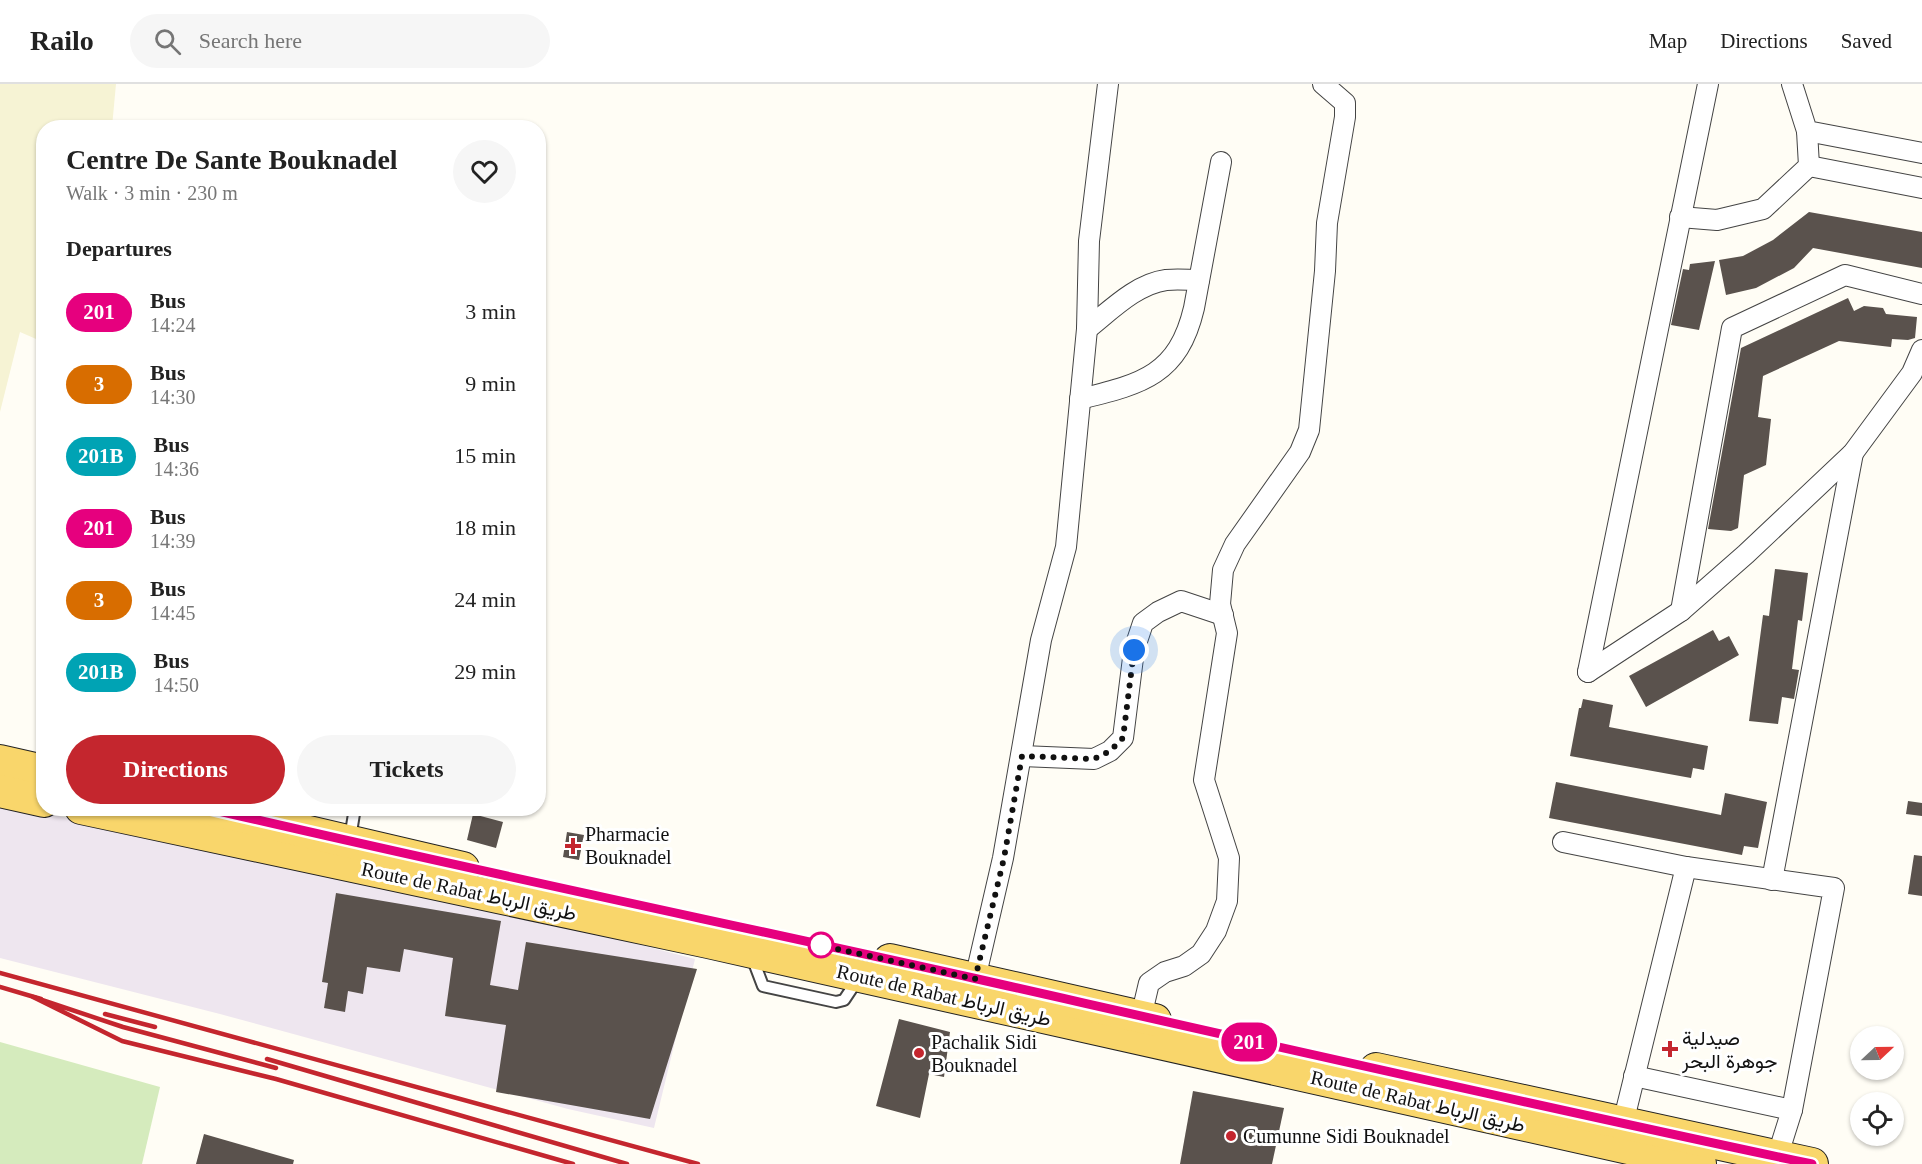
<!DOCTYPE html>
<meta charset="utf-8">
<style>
:root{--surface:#fff;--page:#f6f6f6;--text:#222;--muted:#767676;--line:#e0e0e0;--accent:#c4262e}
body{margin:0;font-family:"Times New Roman",Vazirmatn,serif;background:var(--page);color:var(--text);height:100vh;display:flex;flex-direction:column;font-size:22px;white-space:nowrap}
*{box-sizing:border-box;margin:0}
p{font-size:20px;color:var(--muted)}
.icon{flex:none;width:33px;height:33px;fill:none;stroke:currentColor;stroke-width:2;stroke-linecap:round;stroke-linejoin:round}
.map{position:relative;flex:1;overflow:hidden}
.drawer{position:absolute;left:36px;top:36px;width:510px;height:696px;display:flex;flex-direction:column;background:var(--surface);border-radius:24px;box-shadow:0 2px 4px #0004}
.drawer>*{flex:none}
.badge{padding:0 12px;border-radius:20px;font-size:21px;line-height:39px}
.needle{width:39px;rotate:68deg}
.tools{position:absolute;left:1850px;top:942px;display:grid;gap:12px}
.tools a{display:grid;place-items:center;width:54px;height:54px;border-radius:50%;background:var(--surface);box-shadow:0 2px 4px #0004;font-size:30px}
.you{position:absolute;width:30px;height:30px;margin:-15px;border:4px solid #fff;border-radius:50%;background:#1a73e8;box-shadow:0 0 0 9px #1a73e833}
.map>.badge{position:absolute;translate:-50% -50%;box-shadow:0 0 0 3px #fff}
h2{padding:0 30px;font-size:22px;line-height:54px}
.round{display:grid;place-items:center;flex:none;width:63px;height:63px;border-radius:32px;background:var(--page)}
.overview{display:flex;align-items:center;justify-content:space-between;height:102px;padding:0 30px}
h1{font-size:28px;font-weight:700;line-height:45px}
.cta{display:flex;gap:12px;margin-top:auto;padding:12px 30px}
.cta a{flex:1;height:69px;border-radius:36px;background:var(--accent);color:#fff;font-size:24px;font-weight:700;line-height:69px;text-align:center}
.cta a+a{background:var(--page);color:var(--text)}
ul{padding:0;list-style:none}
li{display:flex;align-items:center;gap:18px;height:72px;padding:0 30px}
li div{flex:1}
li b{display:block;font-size:22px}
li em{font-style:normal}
li .badge{min-width:66px;font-weight:700;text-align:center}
header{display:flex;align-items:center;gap:36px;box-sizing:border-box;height:84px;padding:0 30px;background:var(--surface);border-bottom:2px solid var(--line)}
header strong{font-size:28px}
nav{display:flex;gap:33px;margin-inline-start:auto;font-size:21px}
.search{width:420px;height:54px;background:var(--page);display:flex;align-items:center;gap:15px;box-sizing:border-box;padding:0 21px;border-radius:33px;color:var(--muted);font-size:22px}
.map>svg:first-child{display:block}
.industrial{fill:#eee6ef}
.farmland{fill:#f6f3d4}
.green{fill:#d5ebbd}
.building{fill:#5a524d}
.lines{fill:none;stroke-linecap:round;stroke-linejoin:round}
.lane-casing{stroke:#444;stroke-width:14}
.street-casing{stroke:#444;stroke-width:22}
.primary-casing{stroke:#222;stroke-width:34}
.lane{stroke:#fff;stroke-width:10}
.street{stroke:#fff;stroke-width:20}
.primary{stroke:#f9d66b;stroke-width:32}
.rail{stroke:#c4262e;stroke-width:4.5}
.line-casing{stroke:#fff;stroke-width:14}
.line{stroke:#e6007e;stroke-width:9}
.walk{stroke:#111;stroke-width:6;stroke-dasharray:0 10.8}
.poi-dot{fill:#c4262e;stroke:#fff;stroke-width:2}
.stop-dot{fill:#fff;stroke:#e6007e;stroke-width:3}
.labels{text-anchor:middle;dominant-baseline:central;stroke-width:6;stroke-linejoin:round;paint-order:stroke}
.poi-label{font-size:20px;fill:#111;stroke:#fff;text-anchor:start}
.street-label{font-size:20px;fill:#111;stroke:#fff}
</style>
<header>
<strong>Railo</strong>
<div class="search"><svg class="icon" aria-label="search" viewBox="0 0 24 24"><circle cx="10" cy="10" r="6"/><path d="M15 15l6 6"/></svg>Search here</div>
<nav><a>Map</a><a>Directions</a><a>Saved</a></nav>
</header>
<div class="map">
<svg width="1922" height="1080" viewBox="0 0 1922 1080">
<rect width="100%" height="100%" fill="#fffdf5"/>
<polygon class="industrial" points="0,719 334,793 544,836 695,875 654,1044 568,1025 220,930 0,874"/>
<polygon class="farmland" points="0,0 116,0 112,43 44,44 43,258 20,248 0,328"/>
<polygon class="green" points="0,958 160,1003 142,1080 0,1080"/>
<g class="building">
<polygon points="1809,128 1922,148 1922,184 1813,164 1794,184 1756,204 1726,211 1719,176 1743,172 1773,156"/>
<polygon points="1715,177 1699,246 1671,241 1683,185 1689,186 1690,180"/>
<polygon points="1848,214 1854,227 1864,222 1883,224 1886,230 1917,233 1915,254 1908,256 1892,255 1891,263 1839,257 1763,292 1758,333 1771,335 1766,381 1744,391 1738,444 1731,447 1708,445 1741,264"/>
<polygon points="1775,485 1808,489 1802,537 1798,536 1792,585 1799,586 1794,615 1782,613 1778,640 1749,637 1763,531 1769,532"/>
<polygon points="1713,546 1719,557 1729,552 1739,571 1646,623 1629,592"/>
<polygon points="1583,615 1613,621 1609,643 1708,662 1704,686 1693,684 1691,694 1570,672 1579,624 1581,624"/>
<polygon points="1556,698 1721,731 1725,709 1767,718 1758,764 1744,762 1742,771 1549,734"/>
<polygon points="1908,717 1922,719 1922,732 1906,730"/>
<polygon points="473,730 503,738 496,764 467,756"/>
<polygon points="567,748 584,751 579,776 563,773"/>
<polygon points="1914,771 1922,772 1922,812 1908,810"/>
<polygon points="336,809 501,837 490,901 518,906 526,858 697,885 650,1035 496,1008 506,941 445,932 453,874 404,865 400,888 367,883 363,910 348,907 345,928 324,924 328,899 322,898"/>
<polygon points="899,935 950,948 944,993 929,990 920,1034 876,1022"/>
<polygon points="1193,1007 1284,1024 1272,1080 1180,1080"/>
<polygon points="204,1050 294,1076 293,1080 196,1080"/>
</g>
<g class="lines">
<g class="lane-casing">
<g id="lane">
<polyline points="350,754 355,724"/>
<polyline points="756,872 755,881 763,902 836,918 844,916 858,895"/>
</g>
</g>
<g class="street-casing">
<g id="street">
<polyline points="1792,0 1807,47 1922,69"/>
<polyline points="1809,82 1922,104"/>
<polyline points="1680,133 1717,136 1763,125 1809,82 1807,47"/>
<path d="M1087,245C1110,227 1136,200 1166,196C1177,195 1189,196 1199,196"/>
<path d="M1080,315C1141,300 1178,292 1194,224L1221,78"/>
<polyline points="1681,527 1732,244 1845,191 1922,210"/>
<polyline points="1588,588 1708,0"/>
<polyline points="1588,588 1681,527 1746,470 1853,369 1912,289 1922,266"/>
<polyline points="1022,672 1094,675 1110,667 1123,654 1134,566 1143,539 1158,528 1181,517 1223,531"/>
<polyline points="1563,758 1686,783 1834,804 1792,1026 1775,1080"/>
<polyline points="1772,796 1853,369"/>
<polyline points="975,895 1003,774 1041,556 1066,463 1087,245 1089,157 1108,0"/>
<polyline points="1141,933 1149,899 1165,888 1184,882 1201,870 1216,847 1227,817 1229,774 1204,696 1227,549 1220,520 1223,486 1235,460 1300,368 1309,346 1325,187 1327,139 1345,33 1345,19 1323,0"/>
<polyline points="1634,992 1792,1026"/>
<polyline points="1623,1039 1686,783"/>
</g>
</g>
<g class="primary-casing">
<g id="primary">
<polyline points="0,677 44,687"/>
<polyline points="0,707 44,717"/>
<polyline points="81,724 708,858 1700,1080"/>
<polyline points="206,724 463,784"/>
<polyline points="890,876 1155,936"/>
<polyline points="1376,985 1812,1080"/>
</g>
</g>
<use href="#lane" class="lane"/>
<use href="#street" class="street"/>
<use href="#primary" class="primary"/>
<g class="rail">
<polyline points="0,889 698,1080"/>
<polyline points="0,903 41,915"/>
<polyline points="105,930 155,943"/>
<polyline points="267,975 627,1080"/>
<polyline points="276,984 123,943 33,913 122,957 276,995 573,1080"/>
</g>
</g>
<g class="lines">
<g class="line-casing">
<path id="line" d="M206,724C461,784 717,837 973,894C1252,957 1532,1021 1812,1080"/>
</g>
<use href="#line" class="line"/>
<polyline class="walk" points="821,861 819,861 975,895 1004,774 1022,672 1094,675 1110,667 1123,654 1134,566"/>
</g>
<g class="poi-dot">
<path d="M570 753h6v6h6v6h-6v6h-6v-6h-6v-6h6z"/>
<path d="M1667 956h6v6h6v6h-6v6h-6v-6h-6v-6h6z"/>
<circle cx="919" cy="969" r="6"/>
<circle cx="1231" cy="1052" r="6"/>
</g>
<circle class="stop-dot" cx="821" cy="861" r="12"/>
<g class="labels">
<g class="poi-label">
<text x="585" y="750">Pharmacie<tspan x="585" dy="23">Bouknadel</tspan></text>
<text x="1682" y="954">صيدلية<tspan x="1682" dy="23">جوهرة البحر</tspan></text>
<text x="931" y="958">Pachalik Sidi<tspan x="931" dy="23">Bouknadel</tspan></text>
<text x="1243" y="1052">Cumunne Sidi Bouknadel</text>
</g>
<g class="street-label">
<text transform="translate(469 807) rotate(12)">Route de Rabat طريق الرباط</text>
<text transform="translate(944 911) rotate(13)">Route de Rabat طريق الرباط</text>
<text transform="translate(1418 1017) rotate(13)">Route de Rabat طريق الرباط</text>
</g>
</g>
</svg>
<div class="tools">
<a><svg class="needle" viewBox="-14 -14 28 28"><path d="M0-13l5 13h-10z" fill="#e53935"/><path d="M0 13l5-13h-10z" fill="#767676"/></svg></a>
<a><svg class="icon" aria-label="locate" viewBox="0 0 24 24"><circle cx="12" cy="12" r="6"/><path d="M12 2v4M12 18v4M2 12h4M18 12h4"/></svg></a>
</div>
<div class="you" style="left:1134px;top:566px"></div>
<b class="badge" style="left:1249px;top:958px;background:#e6007e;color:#fff">201</b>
<section class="drawer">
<div class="overview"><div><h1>Centre De Sante Bouknadel</h1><p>Walk · 3 min · 230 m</p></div><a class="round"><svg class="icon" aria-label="heart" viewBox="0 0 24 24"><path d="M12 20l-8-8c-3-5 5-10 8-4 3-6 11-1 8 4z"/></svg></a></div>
<h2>Departures</h2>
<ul>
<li><span class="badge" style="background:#e6007e;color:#fff">201</span><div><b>Bus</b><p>14:24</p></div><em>3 min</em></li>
<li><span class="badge" style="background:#d86d00;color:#fff">3</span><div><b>Bus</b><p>14:30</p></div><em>9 min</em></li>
<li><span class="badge" style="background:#00a3b4;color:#fff">201B</span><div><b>Bus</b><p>14:36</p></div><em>15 min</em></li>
<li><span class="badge" style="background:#e6007e;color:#fff">201</span><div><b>Bus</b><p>14:39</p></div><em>18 min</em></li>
<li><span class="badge" style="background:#d86d00;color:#fff">3</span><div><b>Bus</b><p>14:45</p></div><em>24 min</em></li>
<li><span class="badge" style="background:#00a3b4;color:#fff">201B</span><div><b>Bus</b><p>14:50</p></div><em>29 min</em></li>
</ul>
<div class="cta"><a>Directions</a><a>Tickets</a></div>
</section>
</div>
